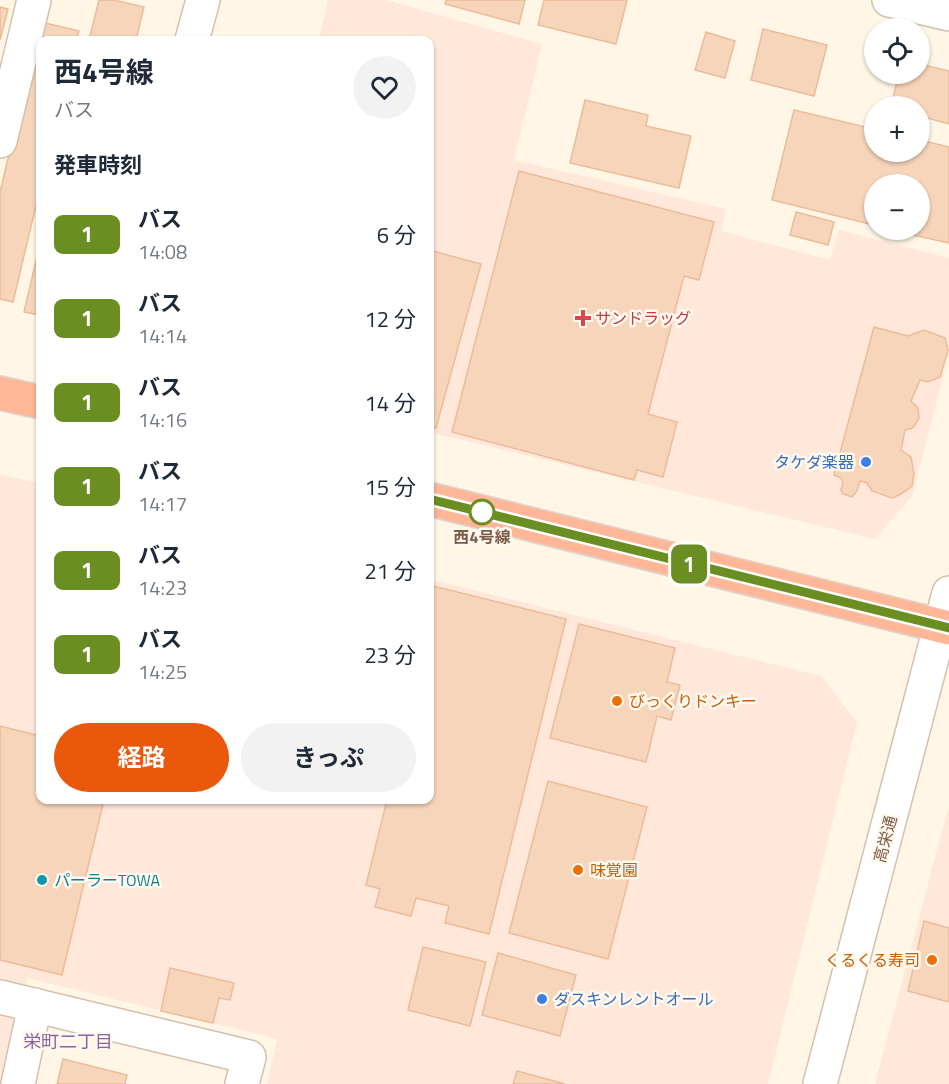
<!DOCTYPE html>
<html lang="ja">
<meta charset="utf-8">
<style>
:root{--surface:#fff;--page:#f2f2f3;--text:#1f2937;--muted:#747a83;--accent:#ea580c}
body{margin:0;font-family:"Titillium Web","Noto Sans JP",sans-serif;background:var(--page);color:var(--text);height:100vh;display:flex;flex-direction:column;font-size:22px;white-space:nowrap}
*{box-sizing:border-box;margin:0}
p{font-size:20px;color:var(--muted)}
.icon{flex:none;width:33px;height:33px;fill:none;stroke:currentColor;stroke-width:2;stroke-linecap:round;stroke-linejoin:round}
.map{position:relative;flex:1;overflow:hidden}
.details{position:absolute;left:36px;top:36px;width:398px;height:768px;display:flex;flex-direction:column;background:var(--surface);border-radius:12px;box-shadow:0 2px 4px #0004}
.details>*{flex:none}
.badge{padding:0 12px;border-radius:9px;font-size:21px;line-height:39px}
.buttons{position:absolute;left:864px;top:18px;display:grid;gap:12px}
.buttons a{display:grid;place-items:center;width:66px;height:66px;border-radius:50%;background:var(--surface);box-shadow:0 2px 4px #0004;font-size:30px}
.map>.badge{position:absolute;translate:-50% -50%;box-shadow:0 0 0 3px #fff}
h2{padding:0 18px;font-size:22px;line-height:54px}
.round{display:grid;place-items:center;flex:none;width:63px;height:63px;border-radius:32px;background:var(--page)}
.head{display:flex;align-items:center;justify-content:space-between;height:102px;padding:0 18px}
h1{font-size:28px;font-weight:700;line-height:45px}
.button{display:flex;gap:12px;margin-top:auto;padding:12px 18px}
.button a{flex:1;height:69px;border-radius:36px;background:var(--accent);color:#fff;font-size:24px;font-weight:700;line-height:69px;text-align:center}
.button a+a{background:var(--page);color:var(--text)}
ul{padding:0;list-style:none}
li{display:flex;align-items:center;gap:18px;height:84px;padding:0 18px}
li div{flex:1}
li b{display:block;font-size:22px}
li em{font-style:normal}
li .badge{min-width:66px;font-weight:700;text-align:center}
.map>svg:first-child{display:block}
.commercial{fill:#ffe7da}
.building{fill:#f7d5bb;stroke:#ecbc99;stroke-width:1.5}
.lines{fill:none;stroke-linecap:round;stroke-linejoin:round}
.minor-casing{stroke:#d5c0ad;stroke-width:36}
.highway-casing{stroke:#ddd5cf;stroke-width:36}
.minor{stroke:#fff;stroke-width:33}
.highway{stroke:#ffb797;stroke-width:33}
.line-casing{stroke:#fff;stroke-width:14}
.line{stroke:#6b8e23;stroke-width:9}
.health-dot{fill:#e0444e;stroke:#fff9ef;stroke-width:2}
.shop-dot{fill:#3f7fe0;stroke:#fff9ef;stroke-width:2}
.stop-dot{fill:#fff;stroke:#6b8e23;stroke-width:3}
.food-dot{fill:#e8710a;stroke:#fff9ef;stroke-width:2}
.culture-dot{fill:#0f9aa8;stroke:#fff9ef;stroke-width:2}
.labels{text-anchor:middle;dominant-baseline:central;stroke-width:5;stroke-linejoin:round;paint-order:stroke}
.health-label{font-size:16px;fill:#be3a42;stroke:#fff9ef;text-anchor:start}
.shop-label{font-size:16px;fill:#366cbe;stroke:#fff9ef;text-anchor:end}
.stop-label{font-size:16px;font-weight:bold;fill:#7c5c47;stroke:#fff9ef}
.food-label{font-size:16px;fill:#c56008;stroke:#fff9ef;text-anchor:start}
.street-label{font-size:16px;fill:#7c5c47;stroke:#fff9ef}
.culture-label{font-size:16px;fill:#0d838f;stroke:#fff9ef;text-anchor:start}
.neighbourhood-label{font-size:18px;fill:#8d639f;stroke:#fff9ef}
</style>
<div class="map">
<svg width="949" height="1084" viewBox="0 0 949 1084">
<rect width="100%" height="100%" fill="#fff6e6"/>
<g class="commercial">
<polygon points="328,0 386,0 542,44 514,160 726,209 721,231 830,260 839,230 949,258 949,354 912,496 875,539 429,432 429,40 319,40"/>
<polygon points="0,474 40,484 40,800 429,800 429,579 821,676 857,722 768,1084 267,1084 277,1039 28,978 0,1084"/>
<polygon points="949,806 949,1084 875,1084 923,903"/>
</g>
<g class="building">
<polygon points="99,0 114,0 144,7 136,40 89,40"/>
<polygon points="446,0 525,0 519,24 445,4"/>
<polygon points="544,0 627,0 616,44 538,25"/>
<polygon points="0,7 8,9 0,40"/>
<polygon points="41,22 79,31 76,40 40,40 40,189 13,302 0,299 0,192"/>
<polygon points="763,29 827,45 814,96 751,80"/>
<polygon points="706,32 735,41 725,78 695,70"/>
<polygon points="920,64 949,71 949,124 920,116 920,106 891,106 899,74 920,74"/>
<polygon points="585,100 648,115 646,126 691,136 679,188 570,163"/>
<polygon points="794,110 874,129 874,152 920,152 920,140 949,147 949,243 891,230 920,230 920,184 874,184 874,225 772,200"/>
<polygon points="519,171 714,222 699,280 684,276 648,414 677,422 663,477 637,470 634,480 452,432"/>
<polygon points="796,212 834,222 828,245 790,235"/>
<polygon points="40,244 40,315 24,312"/>
<polygon points="429,250 481,264 436,428 429,426"/>
<polygon points="874,327 908,336 924,330 945,338 948,350 940,377 928,382 920,380 911,401 918,408 919,418 913,428 905,430 901,450 911,457 914,474 912,486 901,494 892,498 872,491 867,483 860,481 857,491 852,497 843,494 841,490 843,482 841,478 834,475"/>
<polygon points="429,585 566,619 489,934 445,923 449,906 416,898 411,916 375,907 380,889 366,885 387,800 429,800"/>
<polygon points="579,624 675,648 667,682 680,685 671,720 657,716 646,762 550,738"/>
<polygon points="0,726 40,736 40,800 104,800 62,975 0,960"/>
<polygon points="548,781 647,807 608,959 509,933"/>
<polygon points="924,921 949,928 949,1002 908,991"/>
<polygon points="423,947 486,962 470,1026 408,1010"/>
<polygon points="498,953 576,975 560,1036 482,1015"/>
<polygon points="170,968 234,983 230,1000 219,998 213,1023 161,1011"/>
<polygon points="63,1059 127,1075 125,1084 57,1084"/>
<polygon points="517,1071 565,1084 513,1084"/>
</g>
<g class="lines">
<g class="minor-casing">
<g id="minor">
<polyline points="889,0 949,14"/>
<polyline points="192,40 203,0"/>
<polyline points="0,141 34,0"/>
<polyline points="0,997 249,1057 242,1084"/>
<polyline points="18,1084 35,1005"/>
<polyline points="820,1084 949,593"/>
</g>
</g>
<g class="highway-casing">
<g id="highway">
<polyline points="0,393 40,402"/>
<polyline points="429,499 949,628"/>
</g>
</g>
<use href="#minor" class="minor"/>
<use href="#highway" class="highway"/>
</g>
<g class="lines">
<g class="line-casing">
<polyline id="line" points="429,499 949,628"/>
</g>
<use href="#line" class="line"/>
</g>
<path class="health-dot" d="M580 309h6v6h6v6h-6v6h-6v-6h-6v-6h6z"/>
<g class="shop-dot">
<circle cx="866" cy="462" r="6"/>
<circle cx="542" cy="999" r="6"/>
</g>
<circle class="stop-dot" cx="482" cy="512" r="12"/>
<g class="food-dot">
<circle cx="617" cy="701" r="6"/>
<circle cx="578" cy="870" r="6"/>
<circle cx="932" cy="960" r="6"/>
</g>
<circle class="culture-dot" cx="42" cy="880" r="6"/>
<g class="labels">
<g class="health-label">
<text x="595" y="318">サンドラッグ</text>
</g>
<g class="shop-label">
<text x="854" y="462">タケダ楽器</text>
<text x="554" y="999" text-anchor="start">ダスキンレントオール</text>
</g>
<g class="stop-label">
<text x="482" y="537">西4号線</text>
</g>
<g class="food-label">
<text x="629" y="701">びっくりドンキー</text>
<text x="590" y="870">味覚園</text>
<text x="920" y="960" text-anchor="end">くるくる寿司</text>
</g>
<g class="street-label">
<text transform="translate(885 839) rotate(-75)">高栄通</text>
</g>
<g class="culture-label">
<text x="54" y="880">パーラーTOWA</text>
</g>
<g class="neighbourhood-label">
<text x="68" y="1041">栄町二丁目</text>
</g>
</g>
</svg>
<div class="buttons">
<a><svg class="icon" aria-label="locate" viewBox="0 0 24 24"><circle cx="12" cy="12" r="6"/><path d="M12 2v4M12 18v4M2 12h4M18 12h4"/></svg></a>
<a>+</a>
<a>−</a>
</div>
<b class="badge" style="left:689px;top:564px;background:#6b8e23;color:#fff">1</b>
<section class="details">
<div class="head"><div><h1>西4号線</h1><p>バス</p></div><a class="round"><svg class="icon" aria-label="heart" viewBox="0 0 24 24"><path d="M12 20l-8-8c-3-5 5-10 8-4 3-6 11-1 8 4z"/></svg></a></div>
<h2>発車時刻</h2>
<ul>
<li><span class="badge" style="background:#6b8e23;color:#fff">1</span><div><b>バス</b><p>14:08</p></div><em>6 分</em></li>
<li><span class="badge" style="background:#6b8e23;color:#fff">1</span><div><b>バス</b><p>14:14</p></div><em>12 分</em></li>
<li><span class="badge" style="background:#6b8e23;color:#fff">1</span><div><b>バス</b><p>14:16</p></div><em>14 分</em></li>
<li><span class="badge" style="background:#6b8e23;color:#fff">1</span><div><b>バス</b><p>14:17</p></div><em>15 分</em></li>
<li><span class="badge" style="background:#6b8e23;color:#fff">1</span><div><b>バス</b><p>14:23</p></div><em>21 分</em></li>
<li><span class="badge" style="background:#6b8e23;color:#fff">1</span><div><b>バス</b><p>14:25</p></div><em>23 分</em></li>
</ul>
<div class="button"><a>経路</a><a>きっぷ</a></div>
</section>
</div>
